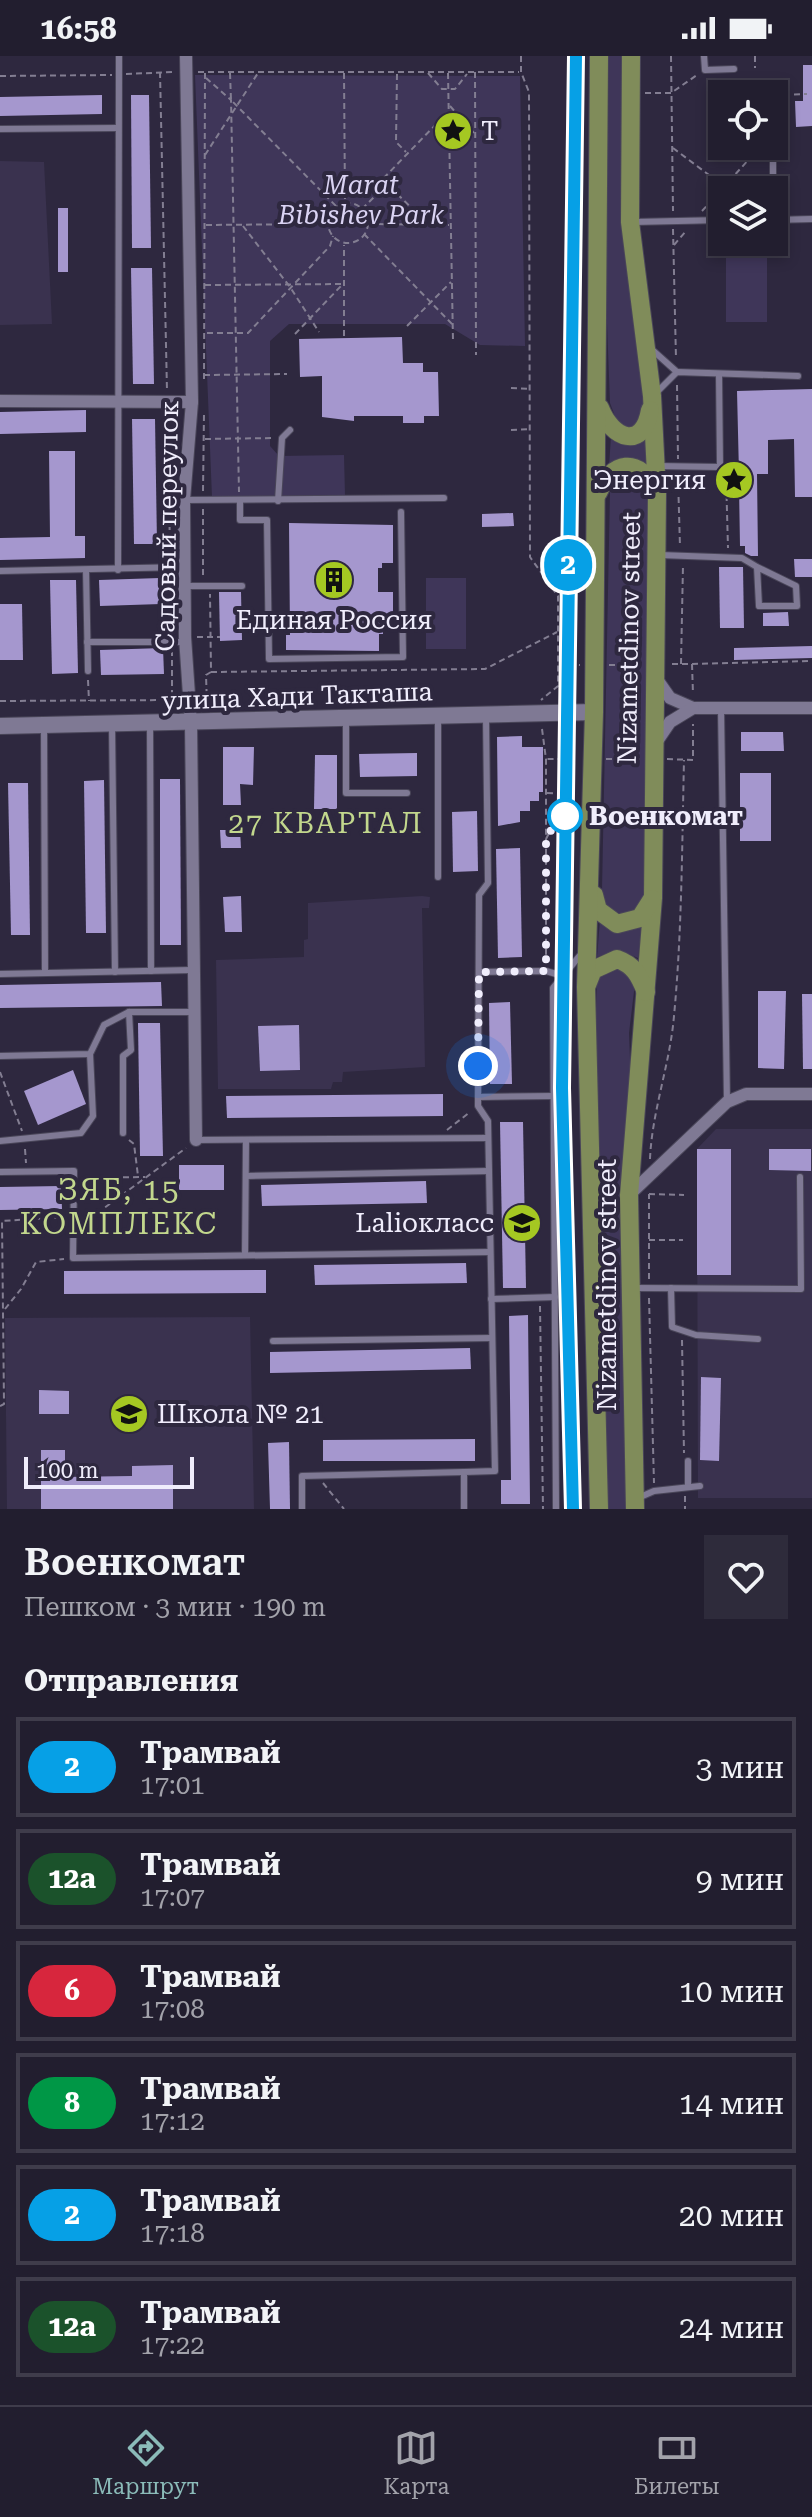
<!DOCTYPE html>
<html lang="ru">
<meta charset="utf-8">
<style>
:root{--surface:#221e2f;--page:#2e2b3b;--text:#f1f3f6;--muted:#a2a2aa;--line:#3f3c4b;--accent:#8bbbb9}
body{margin:0;font-family:"Roboto Serif",serif;background:var(--page);color:var(--text);height:100vh;display:flex;flex-direction:column;font-size:30px;white-space:nowrap}
*{box-sizing:border-box;margin:0}
p{font-size:26px;color:var(--muted)}
.icon{flex:none;width:44px;height:44px;fill:none;stroke:currentColor;stroke-width:2;stroke-linecap:round;stroke-linejoin:round}
.map{position:relative;height:1453px;overflow:hidden}
.drawer{display:flex;flex-direction:column;background:var(--surface);flex:1}
.drawer>*{flex:none}
.badge{padding:0 16px;border-radius:26px;font-size:28px;line-height:52px}
.buttons{position:absolute;left:708px;top:24px;display:grid;gap:16px}
.buttons a{display:grid;place-items:center;width:80px;height:80px;border-radius:0px;background:var(--surface);box-shadow:0 4px 12px #0003,0 0 0 2px var(--line);font-size:40px}
.scale{position:absolute;left:24px;bottom:20px;width:170px;box-sizing:border-box;padding-left:8px;border:4px solid #f0edfc;border-top:0;font-size:22px;line-height:28px;white-space:nowrap;color:#f0edfc;-webkit-text-stroke:6px #2e283f;paint-order:stroke}
.you{position:absolute;width:40px;height:40px;margin:-20px;border:6px solid #fff;border-radius:50%;background:#1a73e8;box-shadow:0 0 0 12px #1a73e833}
.map>.badge{position:absolute;translate:-50% -50%;box-shadow:0 0 0 4px #fff}
h2{padding:0 24px;font-size:30px;line-height:72px}
.round{display:grid;place-items:center;flex:none;width:84px;height:84px;border-radius:0px;background:var(--page)}
.overview{display:flex;align-items:center;justify-content:space-between;height:136px;padding:0 24px}
h1{font-size:38px;font-weight:600;line-height:60px}
ul{padding:0;list-style:none}
li{display:flex;align-items:center;gap:24px;height:100px;margin:0 16px 12px;padding:0 8px;border:4px solid var(--line);border-radius:0px}
li div{flex:1}
li b{display:block;font-size:30px}
li em{font-style:normal}
li .badge{min-width:88px;font-weight:700;text-align:center}
.status{display:flex;justify-content:space-between;align-items:center;height:56px;padding:0 40px;background:var(--surface);direction:ltr}
.status svg{height:22px;fill:currentColor}
.tab-bar{display:flex;justify-content:space-around;align-items:center;height:112px;border-top:2px solid var(--line);background:var(--surface);font-size:22px;color:var(--muted)}
.tab-bar a{display:grid;justify-items:center;gap:4px}
.tab-bar .selected{color:var(--accent)}
.map>svg:first-child{display:block}
.built{fill:#3a324f}
.green{fill:#3f3659}
.building{fill:#a597ce}
.lines{fill:none;stroke-linecap:round;stroke-linejoin:round}
.service-casing{stroke:#4a4659;stroke-width:8}
.minor-casing{stroke:#4a4659;stroke-width:14}
.secondary-casing{stroke:#4a4659;stroke-width:18}
.primary-casing{stroke:#4a4659;stroke-width:20}
.path{stroke:#837e92;stroke-width:2;stroke-dasharray:6 4;stroke-linecap:butt}
.service{stroke:#7f7994;stroke-width:6}
.minor{stroke:#7f7994;stroke-width:12}
.secondary{stroke:#7f7994;stroke-width:16}
.primary{stroke:#808c5a;stroke-width:18}
.tram{stroke:#d3d0e0;stroke-width:2}
.line-casing{stroke:#fff;stroke-width:18}
.line{stroke:#06a0e6;stroke-width:12}
.walk{stroke:#f0edfc;stroke-width:8;stroke-dasharray:0 14.4}
.stop-dot{fill:#fff;stroke:#06a0e6;stroke-width:4}
.labels{text-anchor:middle;dominant-baseline:central;stroke-width:8;stroke-linejoin:round;paint-order:stroke}
.poi-label{font-size:26px;fill:#f0edfc;stroke:#2e283f;text-anchor:start}
.park-label{font-size:26px;font-style:italic;fill:#dad3f3;stroke:#2e283f}
.street-label{font-size:26px;fill:#f0edfc;stroke:#2e283f}
.stop-label{font-size:26px;font-weight:bold;fill:#f0edfc;stroke:#2e283f;text-anchor:start}
.neighbourhood-label{font-size:28px;letter-spacing:2px;fill:#c2d78d;stroke:#2e283f}
.quarter-label{font-size:30px;letter-spacing:2px;fill:#c2d78d;stroke:#2e283f}
</style>
<div class="status"><b>16:58</b><svg viewBox="0 0 49 12"><path d="M0 12V9h3v3zM5 12V6h3v6zM10 12V3h3v9zM15 12V0h3v12zM26 1h20v11H26zM47 4h2v5h-2z"/></svg></div>
<div class="map">
<svg width="812" height="1453" viewBox="0 0 812 1453">
<rect width="100%" height="100%" fill="#2e283f"/>
<g class="built">
<polygon points="0,105 44,106 52,268 0,269"/>
<polygon points="422,840 430,841 429,852 422,852 425,1011 343,1016 342,1026 333,1026 331,1033 218,1033 216,904 304,901 304,884 308,883 308,847"/>
<polygon points="716,1073 812,1073 812,1442 698,1442 697,1093"/>
<polygon points="250,1261 254,1453 7,1453 5,1262"/>
</g>
<g class="green">
<polygon points="609,0 624,0 647,351 640,369 629,372 618,368 610,347 606,241"/>
<polygon points="195,19 520,20 525,290 480,289 445,268 289,268 270,285 270,390 279,400 344,399 345,440 212,441"/>
<rect x="726" y="197" width="41" height="69"/>
<polygon points="611,380 637,386 649,381 651,410 640,405 609,411"/>
<path d="M634,419L649,430L645,842C636,856 628,859 612,856L603,844L602,834L610,436L620,422Z"/>
<rect x="426" y="522" width="40" height="71"/>
<polygon points="600,864 642,868 638,902 620,894 597,901"/>
<polygon points="617,910 635,927 629,977 631,1029 620,1135 628,1453 606,1453 595,995 597,920"/>
</g>
<g class="building">
<polygon points="803,9 812,9 812,70 796,71 795,45 803,45"/>
<polygon points="102,39 102,58 0,60 0,41"/>
<polygon points="131,39 149,39 151,192 132,192"/>
<rect x="58" y="152" width="10" height="64"/>
<polygon points="131,212 152,212 154,328 133,328"/>
<polygon points="402,281 403,307 423,307 423,316 438,316 439,360 424,360 424,367 403,367 403,360 354,360 354,365 322,361 322,320 300,321 299,283"/>
<polygon points="812,333 812,441 795,441 794,383 768,384 768,418 757,418 758,500 751,500 745,497 745,490 740,490 739,430 734,430 734,418 739,418 737,335"/>
<polygon points="86,354 86,376 0,378 0,356"/>
<polygon points="132,363 155,363 157,488 134,488"/>
<polygon points="49,395 75,395 75,480 85,480 85,502 0,504 0,482 50,481"/>
<polygon points="513,457 514,470 482,471 482,458"/>
<polygon points="289,467 393,469 393,507 382,507 382,512 378,512 378,536 393,536 393,572 383,573 383,578 379,578 379,595 286,594 286,579 290,579"/>
<polygon points="794,503 812,503 812,521 795,521"/>
<polygon points="719,511 743,511 744,572 720,572"/>
<polygon points="160,522 161,548 100,550 99,524"/>
<polygon points="50,524 76,524 78,617 52,618"/>
<polygon points="219,536 241,536 242,584 220,585"/>
<polygon points="0,548 22,548 23,604 0,604"/>
<polygon points="788,556 789,570 763,570 763,557"/>
<polygon points="812,590 812,602 734,604 734,592"/>
<polygon points="163,592 164,618 101,619 100,594"/>
<polygon points="741,676 783,676 784,695 741,695"/>
<polygon points="522,680 522,691 543,691 543,736 539,736 539,745 530,745 530,755 520,755 520,766 498,770 497,681"/>
<polygon points="223,691 254,691 253,729 240,728 241,749 223,749"/>
<polygon points="417,697 417,720 360,721 359,698"/>
<polygon points="315,699 337,699 337,753 314,753"/>
<rect x="740" y="717" width="31" height="68"/>
<polygon points="160,723 180,723 181,889 160,889"/>
<polygon points="104,724 106,877 86,877 84,725"/>
<polygon points="8,727 28,727 30,879 11,879"/>
<polygon points="477,755 478,815 453,816 452,756"/>
<polygon points="220,774 240,774 241,792 221,792"/>
<polygon points="520,792 522,901 498,902 496,793"/>
<polygon points="241,840 242,876 225,876 223,841"/>
<polygon points="161,926 162,950 0,952 0,929"/>
<polygon points="758,935 786,935 784,1013 758,1012"/>
<polygon points="802,938 812,938 812,1013 803,1013"/>
<polygon points="510,946 512,1028 490,1028 489,947"/>
<polygon points="138,967 160,967 163,1100 140,1100"/>
<polygon points="299,969 300,1014 260,1015 258,970"/>
<polygon points="73,1014 86,1048 38,1069 24,1035"/>
<polygon points="443,1038 443,1060 227,1062 226,1040"/>
<polygon points="500,1066 523,1066 526,1232 503,1232"/>
<rect x="697" y="1093" width="34" height="126"/>
<polygon points="769,1093 811,1093 811,1115 769,1114"/>
<rect x="179" y="1109" width="45" height="25"/>
<polygon points="426,1125 427,1147 262,1150 261,1129"/>
<polygon points="61,1130 62,1153 0,1154 0,1131"/>
<polygon points="466,1207 467,1227 315,1229 314,1209"/>
<polygon points="266,1214 266,1237 64,1238 64,1215"/>
<polygon points="528,1259 530,1448 501,1448 501,1424 511,1424 509,1260"/>
<polygon points="470,1292 471,1313 270,1317 270,1296"/>
<polygon points="701,1321 721,1322 719,1405 700,1404"/>
<polygon points="39,1334 69,1335 69,1358 39,1358"/>
<polygon points="475,1383 475,1405 323,1405 323,1384"/>
<polygon points="289,1386 290,1453 270,1453 268,1387"/>
<polygon points="41,1394 65,1394 65,1421 132,1420 132,1410 173,1409 173,1453 41,1453"/>
</g>
<g class="lines">
<g class="service-casing">
<g id="service">
<polyline points="704,0 705,14 734,13"/>
<polyline points="0,73 118,72"/>
<polyline points="773,90 773,134"/>
<polyline points="774,164 812,163"/>
<polyline points="633,166 722,164"/>
<polyline points="649,291 677,316"/>
<polyline points="655,338 677,316 798,320"/>
<polyline points="657,410 720,411 719,318"/>
<polyline points="184,444 444,442"/>
<polyline points="240,445 240,464 267,464 269,603 403,601 401,456"/>
<polyline points="278,445 282,382 290,374"/>
<polyline points="660,499 742,502 757,511 759,550 797,550 796,530 757,511"/>
<polyline points="86,514 88,615"/>
<polyline points="118,514 119,0"/>
<polyline points="0,515 184,511"/>
<polyline points="185,530 242,530"/>
<polyline points="87,586 186,586"/>
<polyline points="721,653 727,1046"/>
<polyline points="438,661 438,821"/>
<polyline points="346,663 346,737 407,737"/>
<polyline points="150,668 151,915"/>
<polyline points="44,669 45,917"/>
<polyline points="112,669 115,916"/>
<polyline points="479,916 546,915 563,920"/>
<polyline points="0,918 192,914"/>
<polyline points="0,1000 90,998 104,969 129,956"/>
<polyline points="478,1041 554,1040"/>
<polyline points="123,1077 123,1000 131,994 129,956 196,956"/>
<polyline points="196,1084 488,1082"/>
<polyline points="0,1085 81,1077 93,1060 90,998"/>
<polyline points="0,1116 74,1115 73,1202 490,1196"/>
<polyline points="246,1120 489,1115"/>
<polyline points="245,1199 246,1084"/>
<polyline points="634,1232 801,1233 800,1121"/>
<polyline points="671,1232 672,1271 696,1279 758,1283"/>
<polyline points="491,1243 555,1241"/>
<polyline points="273,1285 492,1282"/>
<polyline points="688,1431 688,1405"/>
<polyline points="638,1442 654,1435 700,1430"/>
<polyline points="302,1453 302,1420 464,1416"/>
<polyline points="464,1453 464,1416 495,1415 488,1065 478,1050 479,839 488,827 486,661"/>
<polyline points="556,1453 553,932 582,897"/>
</g>
</g>
<g class="minor-casing">
<g id="minor">
<polyline points="186,0 192,346 184,444 185,581 191,668 196,1084"/>
<polyline points="0,345 192,346"/>
<polyline points="656,622 670,642 693,652 812,652"/>
<polyline points="655,688 670,666 693,652"/>
<polyline points="629,1139 727,1046 746,1038 812,1038"/>
</g>
</g>
<g class="secondary-casing">
<polyline id="secondary" points="0,670 594,656"/>
</g>
<g class="primary-casing">
<g id="primary">
<polyline points="631,0 630,166 652,340 657,437 653,842 629,1139 635,1453"/>
<path d="M600,352C612,383 643,395 650,354"/>
<path d="M598,437C612,405 639,400 655,434"/>
<polyline points="594,839 598,854 617,868 640,862 652,843"/>
<path d="M587,929L593,914L617,903C634,909 639,919 646,936"/>
<polyline points="599,1453 586,931 594,656 599,0"/>
</g>
</g>
<g class="path">
<polyline points="521,0 521,16 529,36 530,501 558,540 558,630 541,644"/>
<polyline points="671,0 673,155"/>
<polyline points="755,0 755,12"/>
<polyline points="160,16 167,335"/>
<polyline points="198,16 519,16"/>
<polyline points="475,16 476,299"/>
<polyline points="230,17 231,44 336,150"/>
<polyline points="344,17 345,147"/>
<polyline points="428,17 442,33 455,33 467,18"/>
<polyline points="448,17 453,285"/>
<polyline points="126,18 175,16"/>
<polyline points="397,18 396,86 406,96"/>
<polyline points="0,20 112,19"/>
<polyline points="206,22 231,44 239,436"/>
<polyline points="645,37 671,37 697,19"/>
<polyline points="774,39 807,38"/>
<polyline points="450,50 475,78"/>
<polyline points="673,92 729,134"/>
<polyline points="205,99 258,17"/>
<polyline points="383,124 427,167"/>
<circle cx="348" cy="167" r="20"/>
<polyline points="362,153 377,138 376,130 447,57"/>
<polyline points="702,155 761,90"/>
<polyline points="368,168 449,169"/>
<polyline points="206,169 328,168"/>
<polyline points="243,170 290,231 319,276"/>
<polyline points="673,173 676,303"/>
<polyline points="364,178 453,269"/>
<polyline points="674,189 686,175"/>
<polyline points="205,229 343,228"/>
<polyline points="407,270 451,226"/>
<polyline points="207,277 248,277 330,190 333,180"/>
<polyline points="295,278 341,230"/>
<polyline points="344,280 344,189"/>
<polyline points="204,319 287,318"/>
<polyline points="204,323 205,16"/>
<polyline points="677,329 678,403"/>
<polyline points="511,332 530,333"/>
<polyline points="168,358 170,503"/>
<polyline points="511,374 530,373"/>
<polyline points="205,383 274,382"/>
<polyline points="726,419 728,492"/>
<polyline points="678,421 680,491"/>
<polyline points="203,435 204,357"/>
<polyline points="203,453 203,523"/>
<polyline points="171,522 171,575"/>
<polyline points="197,581 220,581"/>
<polyline points="172,594 172,644"/>
<polyline points="559,608 580,609"/>
<polyline points="672,608 692,608 693,638"/>
<polyline points="681,608 683,509"/>
<polyline points="692,608 812,605"/>
<polyline points="609,609 639,609"/>
<polyline points="211,616 485,613 557,576"/>
<polyline points="88,624 89,645"/>
<polyline points="0,645 172,644 177,641"/>
<polyline points="207,649 206,619 211,616 210,538"/>
<polyline points="542,673 546,703 546,906"/>
<polyline points="606,703 640,703"/>
<polyline points="667,703 693,704 693,668"/>
<polyline points="547,737 577,738"/>
<path d="M546,783C562,753 561,737 561,703H547"/>
<polyline points="0,1016 22,1075"/>
<polyline points="447,1074 470,1056"/>
<polyline points="129,1084 134,1088 138,1120"/>
<polyline points="25,1093 26,1107"/>
<path d="M650,1103C652,1055 670,1008 674,960C682,875 682,789 684,704"/>
<polyline points="83,1122 145,1121"/>
<polyline points="649,1138 684,1139"/>
<polyline points="81,1169 186,1092"/>
<polyline points="649,1184 683,1184"/>
<polyline points="649,1223 649,1138"/>
<polyline points="649,1242 654,1427"/>
<polyline points="540,1250 543,1453"/>
<polyline points="5,1253 21,1233 36,1206 64,1203"/>
<polyline points="682,1284 684,1397"/>
<polyline points="0,1350 4,1348 2,1165 65,1161"/>
<polyline points="323,1427 344,1453"/>
<polyline points="685,1440 685,1453"/>
</g>
<use href="#service" class="service"/>
<use href="#minor" class="minor"/>
<use href="#secondary" class="secondary"/>
<use href="#primary" class="primary"/>
<polyline class="tram" points="574,1453 562,1032 576,0"/>
</g>
<g class="lines">
<g class="line-casing">
<polyline id="line" points="573,1453 562,1032 576,0"/>
</g>
<use href="#line" class="line"/>
<polyline class="walk" points="478,1010 479,916 546,915 546,784 561,755 565,760"/>
</g>
<defs>
<g id="sight-disc" transform="scale(2)"><circle r="9.5" fill="#a5c822" stroke="#2e283f"/><path d="M0-6L1.8-2.2L6-1.7L2.9 1.2L3.7 5.4L0 3.3L-3.7 5.4L-2.9 1.2L-6-1.7L-1.8-2.2Z" fill="#111"/></g>
<g id="building-disc" transform="scale(2)"><circle r="9.5" fill="#a5c822" stroke="#2e283f"/><path d="M-4-6H4V6H1V3H-1V6H-4ZM-2.5-4.3h1.7v1.8h-1.7ZM.8-4.3h1.7v1.8H.8ZM-2.5-1h1.7V.8h-1.7ZM.8-1h1.7V.8H.8Z" fill="#111"/></g>
<g id="school-disc" transform="scale(2)"><circle r="9.5" fill="#a5c822" stroke="#2e283f"/><path d="M0-5L7-2L0 1L-7-2ZM-4 1L0 2.5L4 1V4Q0 6-4 4Z" fill="#111"/></g>
</defs>
<g fill-rule="evenodd">
<use href="#sight-disc" x="453" y="75"/>
<use href="#sight-disc" x="734" y="424"/>
<use href="#building-disc" x="334" y="524"/>
<use href="#school-disc" x="522" y="1167"/>
<use href="#school-disc" x="129" y="1358"/>
</g>
<circle class="stop-dot" cx="565" cy="760" r="16"/>
<g class="labels">
<g class="poi-label">
<text x="481" y="75">Т</text>
<text x="706" y="424" text-anchor="end">Энергия</text>
<text x="334" y="564" text-anchor="middle">Единая Россия</text>
<text x="494" y="1167" text-anchor="end">Lalioкласс</text>
<text x="157" y="1358">Школа № 21</text>
</g>
<g class="park-label">
<text x="361" y="129">Marat<tspan x="361" dy="30">Bibishev Park</tspan></text>
</g>
<g class="street-label">
<text transform="translate(167 470) rotate(-89)">Садовый переулок</text>
<text transform="translate(629 582) rotate(-89)">Nizametdinov street</text>
<text transform="translate(297 640) rotate(-2)">улица Хади Такташа</text>
<text transform="translate(607 1229) rotate(-90)">Nizametdinov street</text>
</g>
<g class="stop-label">
<text x="589" y="760">Военкомат</text>
</g>
<g class="neighbourhood-label">
<text x="326" y="767">27 КВАРТАЛ</text>
</g>
<g class="quarter-label">
<text x="119" y="1133">ЗЯБ, 15<tspan x="119" dy="34">КОМПЛЕКС</tspan></text>
</g>
</g>
</svg>
<div class="buttons">
<a><svg class="icon" aria-label="locate" viewBox="0 0 24 24"><circle cx="12" cy="12" r="6"/><path d="M12 2v4M12 18v4M2 12h4M18 12h4"/></svg></a>
<a><svg class="icon" aria-label="layers" viewBox="0 0 24 24"><path d="M12 4l9 5-9 5-9-5zM3 14l9 5 9-5"/></svg></a>
</div>
<div class="scale">100 m</div>
<div class="you" style="left:478px;top:1010px"></div>
<b class="badge" style="left:568px;top:509px;background:#06a0e6;color:#fff">2</b>
</div>
<section class="drawer">
<div class="overview"><div><h1>Военкомат</h1><p>Пешком · 3 мин · 190 m</p></div><a class="round"><svg class="icon" aria-label="heart" viewBox="0 0 24 24"><path d="M12 20l-8-8c-3-5 5-10 8-4 3-6 11-1 8 4z"/></svg></a></div>
<h2>Отправления</h2>
<ul>
<li><span class="badge" style="background:#06a0e6;color:#fff">2</span><div><b>Трамвай</b><p>17:01</p></div><em>3 мин</em></li>
<li><span class="badge" style="background:#1b522b;color:#fff">12а</span><div><b>Трамвай</b><p>17:07</p></div><em>9 мин</em></li>
<li><span class="badge" style="background:#d7263d;color:#fff">6</span><div><b>Трамвай</b><p>17:08</p></div><em>10 мин</em></li>
<li><span class="badge" style="background:#009746;color:#fff">8</span><div><b>Трамвай</b><p>17:12</p></div><em>14 мин</em></li>
<li><span class="badge" style="background:#06a0e6;color:#fff">2</span><div><b>Трамвай</b><p>17:18</p></div><em>20 мин</em></li>
<li><span class="badge" style="background:#1b522b;color:#fff">12а</span><div><b>Трамвай</b><p>17:22</p></div><em>24 мин</em></li>
</ul>
</section>
<nav class="tab-bar">
<a class="selected"><svg class="icon" aria-label="directions" viewBox="0 0 24 24"><path d="M12 3l9 9-9 9-9-9zM9 14v-3h6M13 9l2 2-2 2"/></svg>Маршрут</a>
<a><svg class="icon" aria-label="map" viewBox="0 0 24 24"><path d="M3 6l6-2 6 2 6-2v14l-6 2-6-2-6 2zM9 4v14M15 6v14"/></svg>Карта</a>
<a><svg class="icon" aria-label="tickets" viewBox="0 0 24 24"><path d="M3 7h18v10H3zM15 7v10"/></svg>Билеты</a>
</nav>
